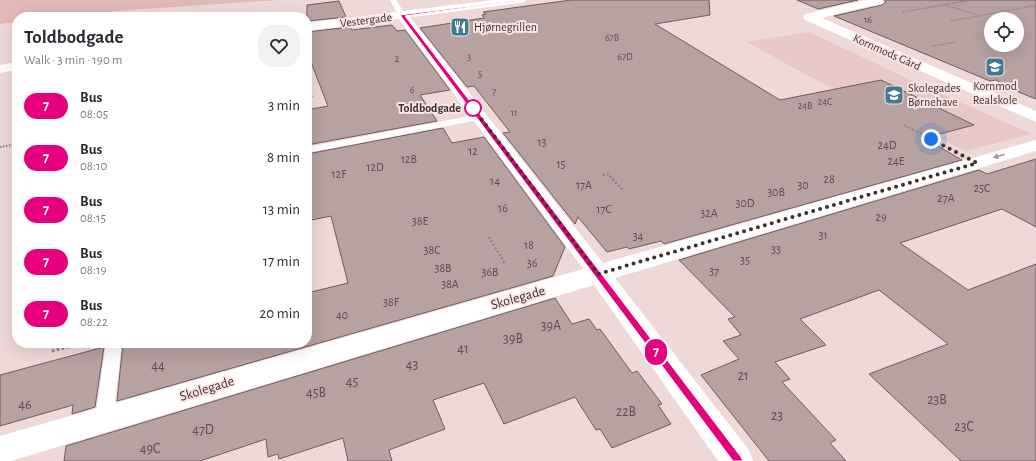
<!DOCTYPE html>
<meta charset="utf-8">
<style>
:root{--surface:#fff;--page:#f2f2f3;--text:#2b2b33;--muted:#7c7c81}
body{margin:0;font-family:"Alegreya Sans",sans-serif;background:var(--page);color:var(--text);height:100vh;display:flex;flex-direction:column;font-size:15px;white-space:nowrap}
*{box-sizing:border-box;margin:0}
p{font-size:13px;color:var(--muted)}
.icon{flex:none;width:22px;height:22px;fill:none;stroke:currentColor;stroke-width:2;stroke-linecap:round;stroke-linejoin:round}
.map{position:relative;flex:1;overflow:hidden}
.sheet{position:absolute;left:12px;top:12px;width:300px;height:336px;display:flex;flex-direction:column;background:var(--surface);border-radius:16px;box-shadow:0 4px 16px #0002}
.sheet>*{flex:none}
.badge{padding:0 8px;border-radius:13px;font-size:14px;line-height:26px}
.fabs{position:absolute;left:984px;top:12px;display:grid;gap:8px}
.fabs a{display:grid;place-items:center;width:40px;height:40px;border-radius:50%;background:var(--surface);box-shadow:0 4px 16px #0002;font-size:20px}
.you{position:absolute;width:20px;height:20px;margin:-10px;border:3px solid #fff;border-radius:50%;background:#1a73e8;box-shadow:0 0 0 6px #1a73e833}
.map>.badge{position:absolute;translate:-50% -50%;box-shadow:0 0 0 2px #fff}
.round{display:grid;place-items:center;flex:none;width:42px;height:42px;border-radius:16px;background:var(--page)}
.overview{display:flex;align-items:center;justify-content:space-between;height:68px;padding:0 12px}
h1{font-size:19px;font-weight:600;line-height:30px}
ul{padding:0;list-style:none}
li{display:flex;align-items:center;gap:12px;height:52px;padding:0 12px}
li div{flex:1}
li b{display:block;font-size:15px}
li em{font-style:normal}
li .badge{min-width:44px;font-weight:700;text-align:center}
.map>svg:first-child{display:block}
.built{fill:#e6c8c8}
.green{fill:#e2b9b9}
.building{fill:#b7a1a1;stroke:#6f5c5c;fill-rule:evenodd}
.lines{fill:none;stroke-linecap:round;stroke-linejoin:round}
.path-far3{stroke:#908080;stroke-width:1.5;stroke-dasharray:1 1;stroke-linecap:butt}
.path-far2{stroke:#908080;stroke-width:2;stroke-dasharray:1.5 1.5;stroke-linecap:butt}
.path-far1{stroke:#908080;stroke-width:2.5;stroke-dasharray:2 2;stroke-linecap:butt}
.path{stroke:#908080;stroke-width:3;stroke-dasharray:2.5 2.5;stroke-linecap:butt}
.service{fill:#fff;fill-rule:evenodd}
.minor{fill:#fff;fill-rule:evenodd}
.tertiary{fill:#fff;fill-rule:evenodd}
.oneway{fill:#9c9898}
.line{fill:#e6007e;stroke:#fff}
.walk{stroke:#3a3131;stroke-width:4;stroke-dasharray:0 7.2}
.stop-dot{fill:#fff;stroke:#e6007e;stroke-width:2}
.labels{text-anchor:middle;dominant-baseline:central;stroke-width:4;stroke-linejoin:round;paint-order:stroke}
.far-number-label{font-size:10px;fill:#594d4d}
.far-street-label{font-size:12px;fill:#3a3131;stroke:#fde5e5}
.far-poi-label{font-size:12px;fill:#3a3131;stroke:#fde5e5;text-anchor:start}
.far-stop-label{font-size:12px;font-weight:bold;fill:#3a3131;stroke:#fde5e5;text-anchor:end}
.number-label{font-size:12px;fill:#594d4d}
.street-label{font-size:14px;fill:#3a3131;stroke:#fde5e5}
.near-number-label{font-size:14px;fill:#594d4d}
</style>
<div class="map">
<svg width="1036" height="461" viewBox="0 0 1036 461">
<rect width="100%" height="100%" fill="#efd8d8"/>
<polygon class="built" points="809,32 919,84 1032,134 965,151 879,107 869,109 747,42"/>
<polygon class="green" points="0,0 279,0 128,10 61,17 17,17 17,22 0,24"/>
<g class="building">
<polygon points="571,0 709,0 710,15 655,24 780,100 881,80 974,125 924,138 962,160 664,244 661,241 629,249 627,247 607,252 578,217 575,224 503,133 510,132 474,86 467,87 420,28 484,18 482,15 486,14 483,12"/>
<polygon points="797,0 858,0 818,9"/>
<path d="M884,0H1036V99L1001,85V83L996,80L990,81L834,16L882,5L886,2ZM991,19H1017V45H991Z"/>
<polygon points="339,1 346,17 307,21 307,5"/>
<polygon points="392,25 397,31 405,30 450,90 420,95 437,121 307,145 307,110 328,106 307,52 307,32 350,27 352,30"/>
<polygon points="443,128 452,143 484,137 565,247 553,276 117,401 123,343 307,343 307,293 348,283 331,216 307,221 307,154"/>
<polygon points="1036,159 1036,227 1002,209 900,243 968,290 1036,264 1036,461 961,461 869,374 948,344 879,290 800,319 826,345 775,362 790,379 782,382 836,440 830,443 846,461 769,461 701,375 739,359 723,341 741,335 728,319 735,317 679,260 979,170 987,174"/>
<polygon points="555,298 572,324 589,319 597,330 600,329 632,373 637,371 662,404 658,405 671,424 612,448 600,429 596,430 575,397 504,424 484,383 433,400 445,429 389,450 392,461 348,461 343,438 279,459 278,454 268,457 266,439 200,461 64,461 66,446"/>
<polygon points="104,347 95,407 72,414 73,405 0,426 0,375"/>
</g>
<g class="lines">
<g class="path-far3">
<polyline points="946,5 977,15"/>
<polyline points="903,12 971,0"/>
<polyline points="951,21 1033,6 1036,7"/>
<polyline points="933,46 955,42"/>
</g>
<g class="path-far2">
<polyline points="307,82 312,97"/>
<polyline points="904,125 947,147"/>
<polyline points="0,147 17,144"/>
</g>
<g class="path-far1">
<polyline points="603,175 608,174 624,191"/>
<polyline points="489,237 505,264"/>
</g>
<polyline class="path" points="52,351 84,343"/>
<g class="service">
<polygon points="390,0 396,0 406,15 405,17 399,17"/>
<polygon points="995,81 1000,84 998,86 973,92 968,89 970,87"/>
<polygon points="480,114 484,115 485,117 484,119 307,153 307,147"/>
<polygon points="106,343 122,343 113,419 110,425 104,427 98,425 95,419"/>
</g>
<g class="minor">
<polygon points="865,0 882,0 884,2 882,4 852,10 822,18 1036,111 1036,122 805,20 803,17 805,14"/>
<polygon points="402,11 406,12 603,263 1036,140 1036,151 615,278 749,450 753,461 718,461 594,285 11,461 0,461 0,436 583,269 398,18 396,15 398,12"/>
</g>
<g class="tertiary">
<polygon points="493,0 526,0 524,2 520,3 307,31 307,23"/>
<polygon points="17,62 17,70 0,73 0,65"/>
</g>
</g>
<defs><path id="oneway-solid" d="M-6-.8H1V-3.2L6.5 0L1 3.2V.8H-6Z"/></defs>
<use class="oneway" href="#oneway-solid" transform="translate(999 156) rotate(164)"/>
<polygon class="line" points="522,0 405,16 741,457 743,461 733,461 595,276 400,15 520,0"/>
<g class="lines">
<polyline class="walk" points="473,108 598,274 977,163 931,139"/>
</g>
<defs>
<g id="restaurant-square" transform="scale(1)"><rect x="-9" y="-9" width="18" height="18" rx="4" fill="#407b93" stroke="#fde5e5"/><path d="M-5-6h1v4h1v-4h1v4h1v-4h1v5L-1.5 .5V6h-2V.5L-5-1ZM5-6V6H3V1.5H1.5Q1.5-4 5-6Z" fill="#fff"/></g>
<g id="school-square" transform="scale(1)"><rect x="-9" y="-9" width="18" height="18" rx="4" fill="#407b93" stroke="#fde5e5"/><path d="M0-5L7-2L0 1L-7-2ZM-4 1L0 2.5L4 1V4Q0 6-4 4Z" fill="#fff"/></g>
</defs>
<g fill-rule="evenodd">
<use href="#restaurant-square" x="460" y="27"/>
<use href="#school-square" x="995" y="67"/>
<use href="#school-square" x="894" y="95"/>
</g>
<circle class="stop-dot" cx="473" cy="108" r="8"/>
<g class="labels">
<g class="far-number-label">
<text x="868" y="20">16</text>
<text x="612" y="38">67B</text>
<text x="469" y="57">3</text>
<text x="625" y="57">67D</text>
<text x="397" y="59">2</text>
<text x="480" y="74">5</text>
<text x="412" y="90">6</text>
<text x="494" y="92">7</text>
<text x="825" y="102">24C</text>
<text x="805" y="106">24B</text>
<text x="514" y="113">11</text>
</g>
<g class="far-street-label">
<text transform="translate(366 20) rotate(-7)">Vestergade</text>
<text transform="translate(887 52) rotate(24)">Kornmods Gård</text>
</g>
<g class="far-poi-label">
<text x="474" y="27">Hjørnegrillen</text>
<text x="995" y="86" text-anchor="middle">Kornmod<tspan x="995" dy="14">Realskole</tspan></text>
<text x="908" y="88">Skolegades<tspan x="908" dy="14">Børnehave</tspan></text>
</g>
<g class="far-stop-label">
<text x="461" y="108">Toldbodgade</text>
</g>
<g class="number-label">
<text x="542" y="142">13</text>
<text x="887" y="145">24D</text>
<text x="473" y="151">12</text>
<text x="409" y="159">12B</text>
<text x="896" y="161">24E</text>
<text x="561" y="164">15</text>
<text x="375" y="167">12D</text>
<text x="339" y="174">12F</text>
<text x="829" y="179">28</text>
<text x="495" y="181">14</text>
<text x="584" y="185">17A</text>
<text x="803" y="185">30</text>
<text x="982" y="188">25C</text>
<text x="776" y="192">30B</text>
<text x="946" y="198">27A</text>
<text x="745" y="203">30D</text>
<text x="503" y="208">16</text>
<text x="604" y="209">17C</text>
<text x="709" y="213">32A</text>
<text x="881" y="217">29</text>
<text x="420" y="221">38E</text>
<text x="823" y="235">31</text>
<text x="638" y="236">34</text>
<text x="529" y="245">18</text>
<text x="776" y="249">33</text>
<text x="432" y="250">38C</text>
<text x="745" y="260">35</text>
<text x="532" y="263">36</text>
<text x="443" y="268">38B</text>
<text x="714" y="271">37</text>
<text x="490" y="272">36B</text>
<text x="450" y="284">38A</text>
<text x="391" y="302">38F</text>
<text x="342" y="315">40</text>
</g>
<g class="street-label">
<text transform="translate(518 298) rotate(-16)">Skolegade</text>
<text transform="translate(207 389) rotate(-17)">Skolegade</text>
</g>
<g class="near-number-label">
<text x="551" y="326">39A</text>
<text x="513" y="339">39B</text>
<text x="463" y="349">41</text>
<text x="412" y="365">43</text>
<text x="158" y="366">44</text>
<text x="743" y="376">21</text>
<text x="352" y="382">45</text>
<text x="316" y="393">45B</text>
<text x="937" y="400">23B</text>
<text x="25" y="405">46</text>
<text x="626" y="412">22B</text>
<text x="777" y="416">23</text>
<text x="964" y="427">23C</text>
<text x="203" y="430">47D</text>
<text x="150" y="449">49C</text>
</g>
</g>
</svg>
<div class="fabs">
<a><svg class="icon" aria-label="locate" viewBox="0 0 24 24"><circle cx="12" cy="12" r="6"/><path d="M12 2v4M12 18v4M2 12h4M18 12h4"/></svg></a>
</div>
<div class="you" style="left:931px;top:139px"></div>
<b class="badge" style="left:656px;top:352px;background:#e6007e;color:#fff">7</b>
<section class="sheet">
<div class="overview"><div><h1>Toldbodgade</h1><p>Walk · 3 min · 190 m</p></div><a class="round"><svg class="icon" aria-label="heart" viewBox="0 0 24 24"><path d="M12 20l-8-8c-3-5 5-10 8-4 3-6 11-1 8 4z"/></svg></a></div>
<ul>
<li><span class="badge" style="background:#e6007e;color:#fff">7</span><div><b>Bus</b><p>08:05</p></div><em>3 min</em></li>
<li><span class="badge" style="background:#e6007e;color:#fff">7</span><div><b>Bus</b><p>08:10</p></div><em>8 min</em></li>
<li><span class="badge" style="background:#e6007e;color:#fff">7</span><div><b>Bus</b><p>08:15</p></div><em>13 min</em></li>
<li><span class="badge" style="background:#e6007e;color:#fff">7</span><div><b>Bus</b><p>08:19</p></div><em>17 min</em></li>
<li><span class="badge" style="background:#e6007e;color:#fff">7</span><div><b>Bus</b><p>08:22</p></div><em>20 min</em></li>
</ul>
</section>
</div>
